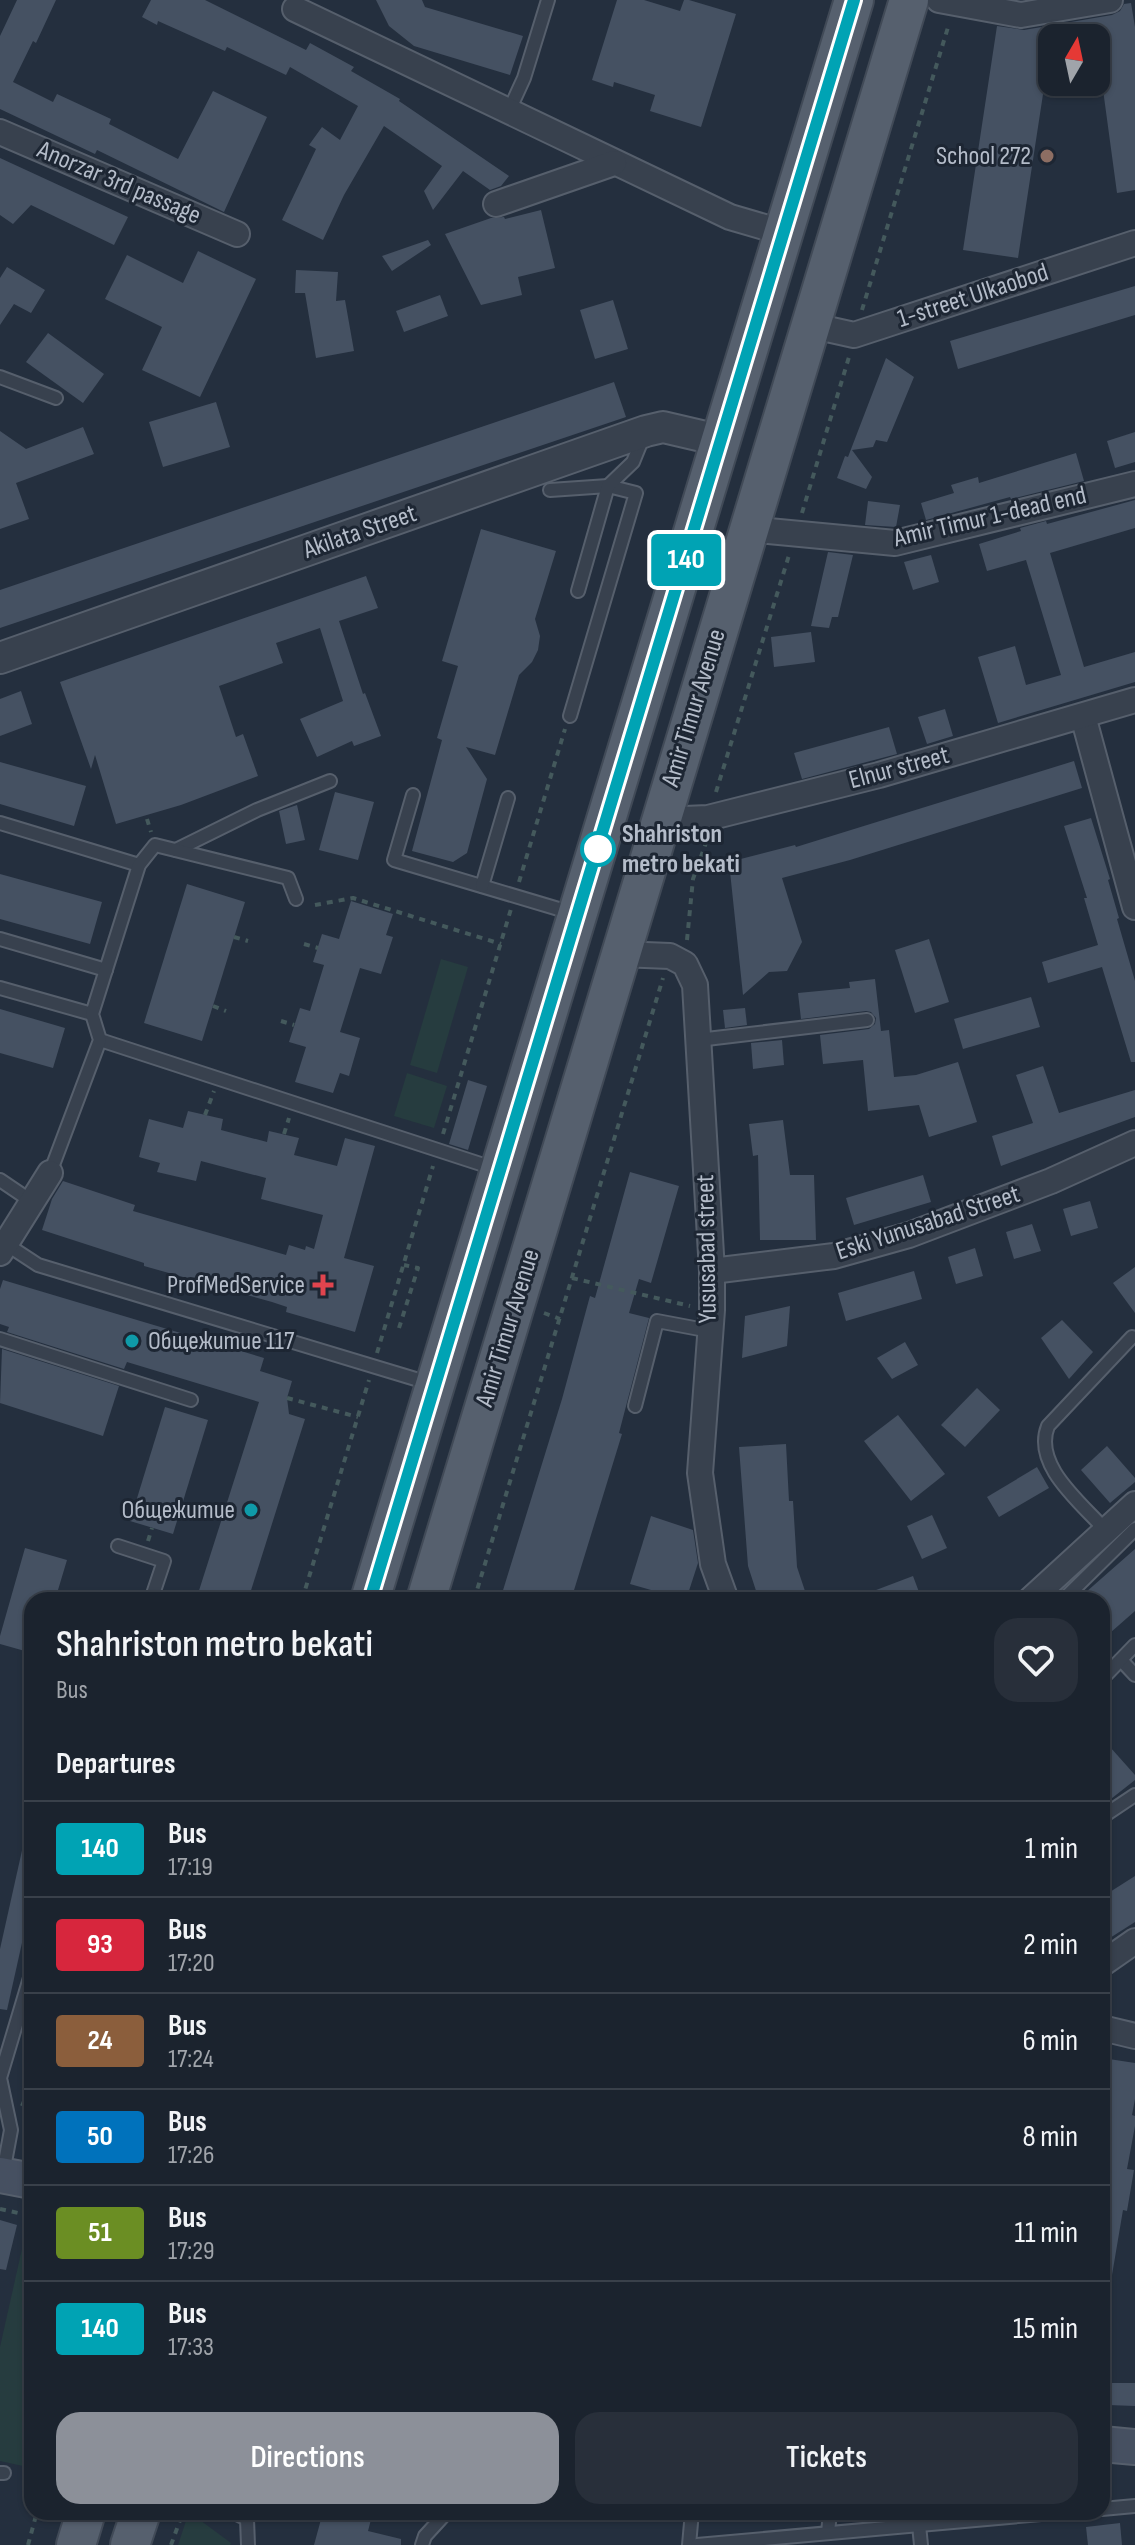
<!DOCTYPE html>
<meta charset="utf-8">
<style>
:root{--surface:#1b232e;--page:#282f3a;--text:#f1f3f6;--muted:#a0a4aa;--line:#39404a;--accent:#8c9099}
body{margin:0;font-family:"Sofia Sans Condensed",sans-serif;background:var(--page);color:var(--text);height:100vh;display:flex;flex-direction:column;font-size:30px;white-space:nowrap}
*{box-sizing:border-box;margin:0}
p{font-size:26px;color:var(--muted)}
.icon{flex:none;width:44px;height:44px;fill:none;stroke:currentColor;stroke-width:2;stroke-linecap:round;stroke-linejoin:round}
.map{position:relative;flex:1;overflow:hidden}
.drawer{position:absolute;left:24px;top:1592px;width:1086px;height:928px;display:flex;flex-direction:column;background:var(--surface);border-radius:24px;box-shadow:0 2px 6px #0004,0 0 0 2px var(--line)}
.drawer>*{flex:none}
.badge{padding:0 16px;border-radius:6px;font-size:28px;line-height:52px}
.needle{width:52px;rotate:9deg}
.fabs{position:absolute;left:1038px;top:24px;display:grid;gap:16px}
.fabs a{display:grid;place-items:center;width:72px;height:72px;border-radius:16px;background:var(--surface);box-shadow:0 2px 6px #0004,0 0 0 2px var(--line);font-size:40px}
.map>.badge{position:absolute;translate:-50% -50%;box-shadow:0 0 0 4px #fff}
h2{padding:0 32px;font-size:30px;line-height:72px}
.round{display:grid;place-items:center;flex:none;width:84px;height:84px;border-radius:24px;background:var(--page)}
.headline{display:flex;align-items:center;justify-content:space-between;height:136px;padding:0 32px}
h1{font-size:38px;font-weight:600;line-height:60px}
.cta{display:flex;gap:16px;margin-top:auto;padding:16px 32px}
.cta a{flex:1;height:92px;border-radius:24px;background:var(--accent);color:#fff;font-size:32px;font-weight:600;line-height:92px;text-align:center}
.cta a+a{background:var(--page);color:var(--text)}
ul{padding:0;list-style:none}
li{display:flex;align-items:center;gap:24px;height:96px;padding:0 32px;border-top:2px solid var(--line)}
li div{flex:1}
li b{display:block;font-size:30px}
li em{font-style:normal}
li .badge{min-width:88px;font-weight:700;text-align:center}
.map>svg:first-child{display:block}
.green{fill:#263c3f}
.building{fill:#455162}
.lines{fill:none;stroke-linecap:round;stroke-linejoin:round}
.service-casing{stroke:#565f6c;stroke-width:16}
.minor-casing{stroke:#565f6c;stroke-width:28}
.tertiary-casing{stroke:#565f6c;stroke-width:34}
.secondary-casing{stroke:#565f6c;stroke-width:38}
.primary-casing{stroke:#414a57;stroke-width:42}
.path{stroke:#44595c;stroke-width:4;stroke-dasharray:6 6;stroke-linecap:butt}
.service{stroke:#38414e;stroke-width:12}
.minor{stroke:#38414e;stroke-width:24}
.tertiary{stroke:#38414e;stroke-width:30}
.secondary{stroke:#465061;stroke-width:34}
.primary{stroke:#56606e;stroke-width:38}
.line-casing{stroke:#fff;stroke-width:18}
.line{stroke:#00a3b4;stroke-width:12}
.education-dot{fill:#8d6e63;stroke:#1d2633;stroke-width:3}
.stop-dot{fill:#fff;stroke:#00a3b4;stroke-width:4}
.health-dot{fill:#e0444e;stroke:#1d2633;stroke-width:3}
.culture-dot{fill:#0f9aa8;stroke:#1d2633;stroke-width:3}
.labels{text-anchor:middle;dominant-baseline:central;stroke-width:6;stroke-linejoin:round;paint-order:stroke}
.poi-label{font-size:26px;fill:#b4bcc9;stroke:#1d2633;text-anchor:end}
.street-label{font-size:26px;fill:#b4bcc9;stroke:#1d2633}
.stop-label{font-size:26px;font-weight:bold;fill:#b4bcc9;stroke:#1d2633;text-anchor:start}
</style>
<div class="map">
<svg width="1135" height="2545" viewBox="0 0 1135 2545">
<rect width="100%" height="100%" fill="#242f3e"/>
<g class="green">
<polygon points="441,959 468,967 437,1073 410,1065"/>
<polygon points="407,1073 447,1086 434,1128 394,1116"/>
<polygon points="28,2222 32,2223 32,2468 0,2461 0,2347"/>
<polygon points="189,2512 231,2543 230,2545 178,2545"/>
</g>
<g class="building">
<polygon points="17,0 56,0 36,43 33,41 13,82 53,102 57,94 111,119 109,124 178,159 213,91 267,117 224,212 97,150 95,154 0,109 0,36"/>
<polygon points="151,0 205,0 306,50 310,43 354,67 351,71 400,99 399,101 509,176 501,186 490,190 463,171 433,210 424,191 442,166 384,126 344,195 323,240 282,220 316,149 309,145 322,127 340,140 358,106 290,67 286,75 227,47 225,51 158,21 157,25 142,17"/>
<polygon points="376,0 422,0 425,7 523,36 510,75 414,46 389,26"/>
<polygon points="617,0 644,0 680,11 684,0 689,0 736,14 701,127 650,111 655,95 614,82 613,87 592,80"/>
<polygon points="1131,3 1135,27 1135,190 1117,193 1096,38 1052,38 1052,55 1049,55 1018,258 963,250 997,26 1024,30 1112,15 1120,11 1124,4"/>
<polygon points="0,158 128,217 114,245 31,205 13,224 0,215"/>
<polygon points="541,210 555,268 518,277 522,295 481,305 445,234 491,218 504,217 505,219"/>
<polygon points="428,240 431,245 392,271 382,256"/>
<polygon points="198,251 256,279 200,397 142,370 162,327 105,299 127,255 183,283"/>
<polygon points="7,267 45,290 31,313 14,304 0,325 0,278"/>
<polygon points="296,270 338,272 336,301 345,300 354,351 316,358 305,293 295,293"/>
<polygon points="1135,286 1135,315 958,369 950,341"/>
<polygon points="440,295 448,316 404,332 396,311"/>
<polygon points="613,300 628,349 595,359 580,310"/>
<polygon points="48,333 104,374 83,403 26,362"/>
<polygon points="886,358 914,377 887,442 876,440 873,447 852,450 872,477 866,489 837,478 845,456 848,457"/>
<polygon points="614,382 626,417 0,628 0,590"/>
<polygon points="216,402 230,447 163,467 149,422"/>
<polygon points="83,427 94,454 16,483 29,519 0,529 0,431 26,449"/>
<polygon points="1135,432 1135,462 1115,468 1107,441"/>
<polygon points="1076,453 1084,481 1011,499 1010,497 926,520 921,503 954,493 951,485 978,477 979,483"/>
<polygon points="1135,500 1135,528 1050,553 1084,667 1135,652 1135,682 998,723 978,657 1015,646 1026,685 1061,675 1026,560 987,571 979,544 1021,531 1020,528 1046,521 1047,524"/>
<polygon points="868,501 900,505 896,527 865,525"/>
<polygon points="481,529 556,551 535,619 540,636 538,650 532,662 519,675 495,755 466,747 487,779 467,853 453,862 412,851 442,740 437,738 458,666 442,661"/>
<polygon points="828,552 853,555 838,617 832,617 829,628 811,626"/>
<polygon points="931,555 939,582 913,590 904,562"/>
<polygon points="366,576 378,608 339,621 363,694 365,693 381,736 354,746 352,741 317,757 300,719 343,701 320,628 276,643 283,663 219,686 236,737 243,734 258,776 181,805 116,824 95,755 91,769 60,682"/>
<polygon points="811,632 815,662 774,667 771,637"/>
<polygon points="21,691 32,724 0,736 0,699"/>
<polygon points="945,709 953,736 927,744 918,717"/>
<polygon points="889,727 897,754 802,779 794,753"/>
<polygon points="1074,761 1082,788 850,860 782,878 802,942 787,971 769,972 743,995 729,862 795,845 796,847"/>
<polygon points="0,762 86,786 74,826 0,804"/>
<polygon points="335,792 374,802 358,860 319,850"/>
<polygon points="297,805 305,840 286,844 279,811"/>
<polygon points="1091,818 1110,879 1108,880 1119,918 1117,919 1135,981 1135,1062 1131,1062 1102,967 1048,983 1042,962 1098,945 1084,898 1087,898 1064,826"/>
<polygon points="0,874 102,902 90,944 0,919"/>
<polygon points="187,884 245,902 202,1041 144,1023"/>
<polygon points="351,901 393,914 386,935 393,937 381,974 360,968 340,1032 360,1038 349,1076 340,1073 333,1093 295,1082 306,1047 289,1042 300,1008 310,1011 324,965 313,962 322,934 339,939"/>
<polygon points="929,939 949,1002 915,1013 895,950"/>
<polygon points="875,979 881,1031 889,1030 894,1077 916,1075 958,1062 977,1122 929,1137 919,1105 868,1111 863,1060 823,1064 820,1035 869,1029 875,1024 876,1018 871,1012 866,1011 801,1019 798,993 850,988 849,982"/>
<polygon points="1031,997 1040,1027 963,1049 954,1019"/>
<polygon points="745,1008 747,1025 725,1028 723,1010"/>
<polygon points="0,1009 65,1028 53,1068 0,1053"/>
<polygon points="782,1040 784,1065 753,1069 751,1043"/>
<polygon points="1043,1066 1059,1113 1135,1090 1135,1117 1001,1166 992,1136 1033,1123 1016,1075"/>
<polygon points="468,1080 487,1086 468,1150 449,1144"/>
<polygon points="188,1111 223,1119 221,1130 267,1142 269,1131 299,1138 294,1155 337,1166 345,1138 375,1146 344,1258 374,1266 355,1332 286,1312 287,1307 272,1302 144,1266 144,1263 42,1230 52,1199 63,1181 135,1205 133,1211 286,1255 289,1245 305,1250 306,1246 314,1249 323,1215 261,1199 266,1178 201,1161 196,1181 157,1172 160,1163 139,1157 149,1119 183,1128"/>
<polygon points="783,1120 790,1175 814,1175 816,1240 760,1240 758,1155 753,1156 749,1124"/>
<polygon points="630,1172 679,1186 651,1283 639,1279 629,1313 649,1318 619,1433 622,1434 571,1600 500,1600 562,1399 590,1296 595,1298"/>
<polygon points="923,1175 931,1202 854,1225 846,1198"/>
<polygon points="1090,1201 1098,1228 1071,1236 1063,1209"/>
<polygon points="1032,1224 1041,1251 1014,1259 1006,1232"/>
<polygon points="975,1248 983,1276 956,1284 948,1257"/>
<polygon points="1135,1267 1135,1313 1113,1283"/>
<polygon points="914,1271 922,1299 846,1321 838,1293"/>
<polygon points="3,1280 264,1358 260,1371 292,1381 287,1398 289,1414 305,1419 248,1600 196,1600 259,1402 127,1362 124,1369 7,1332 9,1327 0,1324 0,1289"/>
<polygon points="790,1306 787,1346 742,1358 745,1316"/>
<polygon points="1062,1320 1093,1352 1069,1379 1041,1338"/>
<polygon points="905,1342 918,1365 892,1379 877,1358"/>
<polygon points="2,1349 119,1386 103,1436 0,1403"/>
<polygon points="977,1388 1000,1410 965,1447 941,1425"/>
<polygon points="165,1407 208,1420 173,1534 130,1521"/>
<polygon points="898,1415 945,1474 911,1501 864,1441"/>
<polygon points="786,1444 789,1501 793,1501 797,1567 808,1600 759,1600 748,1566 739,1447"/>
<polygon points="1107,1446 1135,1478 1135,1482 1110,1503 1081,1470"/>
<polygon points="1037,1467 1049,1488 999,1517 987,1497"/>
<polygon points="932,1515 947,1548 922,1559 907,1526"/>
<polygon points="651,1516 693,1530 698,1563 686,1600 630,1584"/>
<polygon points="25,1548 67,1560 55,1600 32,1600 32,1653 0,1644 0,1636"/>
<polygon points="1135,1549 1135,1611 1102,1640 1102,1600 1077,1600"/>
<polygon points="913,1576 922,1600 855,1600 855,1598"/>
<polygon points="1102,1738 1135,1775 1135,1780 1102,1806"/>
<polygon points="25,1837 32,1838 32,1898 7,2010 0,2009 0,1949"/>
<polygon points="1135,1876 1135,1922 1102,1943 1102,1897"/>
<polygon points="1109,2059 1135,2063 1135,2099 1132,2115 1135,2116 1135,2126 1127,2169 1134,2170 1127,2211 1123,2210 1111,2281 1102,2280 1102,2098"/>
<polygon points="0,2220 17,2225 6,2270 0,2269"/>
<polygon points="1109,2383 1135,2383 1135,2406 1108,2405"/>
<polygon points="323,2512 373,2512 368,2531 401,2539 401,2545 314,2545"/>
<polygon points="1120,2523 1122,2545 1088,2545 1086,2527"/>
</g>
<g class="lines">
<g class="service-casing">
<g id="service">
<polyline points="508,113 524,78 548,0"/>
<polyline points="0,377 56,398"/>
<polyline points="550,490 608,486 636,493 570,716"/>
<polyline points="578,591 608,486 633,462 644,435"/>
<polyline points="413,795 394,860 572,913"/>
<polyline points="0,823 139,865"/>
<polyline points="176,850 257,810 330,781"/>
<polyline points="482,886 508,798"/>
<polyline points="0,939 106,970"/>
<polyline points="0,988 92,1014"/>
<polyline points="100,1040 496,1169"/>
<polyline points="698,1040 867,1020"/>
<polyline points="50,1173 100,1040 92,1014 139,865 155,845 288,878 296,899"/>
<polyline points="0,1180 34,1203"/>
<polyline points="6,1244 38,1265 432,1384"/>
<polyline points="0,1339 191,1400"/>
<polyline points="635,1406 657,1321 710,1331"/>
<path d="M1107,1532C1083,1504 1032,1466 1048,1426L1132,1337"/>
<polyline points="118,1546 164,1561 151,1600"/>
<polyline points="1063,1600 1135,1529"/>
<polyline points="1121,1660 1135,1675"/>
<polyline points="1102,1679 1135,1645"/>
<polyline points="1102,1817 1135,1795"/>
<polyline points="3,2173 11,2130 0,2078 32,1971"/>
<polyline points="0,2473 4,2473"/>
<polyline points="1102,2509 1135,2506"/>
<polyline points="233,2512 247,2519 248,2545"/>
<polyline points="919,2525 921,2545"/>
<polyline points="828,2533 830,2512"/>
<polyline points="422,2545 425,2536 447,2512"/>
<polyline points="689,2545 692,2512"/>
<polyline points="697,2545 1064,2512"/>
</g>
</g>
<g class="minor-casing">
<g id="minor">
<polyline points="939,0 1021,15 1110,0"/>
<polyline points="295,9 730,217 785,233"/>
<polyline points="0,132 237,234"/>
<polyline points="496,204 614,163"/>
<polyline points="809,325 854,335 1135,243"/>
<polyline points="748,529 895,543 1135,484"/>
<polyline points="1083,716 1135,907"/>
<polyline points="661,820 708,818 879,775 1135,700"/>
<polyline points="620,954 670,956 685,964 695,985 712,1271 712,1310 700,1473 713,1564 726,1600"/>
<polyline points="0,1253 50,1173"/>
<polyline points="712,1271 834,1256 909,1235 1051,1181 1135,1143"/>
<polyline points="1030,1600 1135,1504"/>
<polyline points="1102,1964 1135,1941"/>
<polyline points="1102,2028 1135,2036"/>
</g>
</g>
<g class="tertiary-casing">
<polyline id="tertiary" points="0,658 646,431 663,427 723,441"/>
</g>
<g class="secondary-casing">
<g id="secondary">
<polyline points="0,2175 32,2181"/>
<polyline points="1102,2444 1135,2447"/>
</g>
</g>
<g class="primary-casing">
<g id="primary">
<polyline points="370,1600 854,0"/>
<polyline points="426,1600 909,0"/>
<polyline points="76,2545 86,2512"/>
<polyline points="130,2545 141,2512"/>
</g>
</g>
<g class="path">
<polyline points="862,310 949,24"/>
<polyline points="802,513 849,357"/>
<polyline points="716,792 790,552"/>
<polyline points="147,819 151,832"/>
<polyline points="519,882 565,729"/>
<polyline points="315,905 353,898 501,944"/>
<polyline points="234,937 248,941"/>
<polyline points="687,940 693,879 707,840"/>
<polyline points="304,944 318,948"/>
<polyline points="213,1006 226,1011"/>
<polyline points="281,1021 294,1025"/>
<polyline points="205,1115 214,1091"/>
<polyline points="284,1134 289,1118"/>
<polyline points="443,1134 511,909"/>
<polyline points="572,1278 690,1306"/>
<polyline points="544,1313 560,1319"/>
<polyline points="399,1328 418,1268 404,1265"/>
<polyline points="377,1353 433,1166"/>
<polyline points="287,1398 358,1417"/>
<polyline points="148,1541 152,1528"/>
<polyline points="302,1600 369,1380"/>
<polyline points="474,1600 663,978"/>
<polyline points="22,2106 32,2082"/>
<polyline points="0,2209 32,2216"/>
<polyline points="28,2545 37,2512"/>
<polyline points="171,2545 183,2512"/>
</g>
<use href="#service" class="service"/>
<use href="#minor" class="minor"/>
<use href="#tertiary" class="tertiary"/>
<use href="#secondary" class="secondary"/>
<use href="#primary" class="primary"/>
</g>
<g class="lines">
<g class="line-casing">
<polyline id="line" points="370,1600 854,0"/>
</g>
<use href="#line" class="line"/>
</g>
<circle class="education-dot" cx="1047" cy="156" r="8"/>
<circle class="stop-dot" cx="598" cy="849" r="16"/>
<path class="health-dot" d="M319 1273h8v8h8v8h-8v8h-8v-8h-8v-8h8z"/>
<g class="culture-dot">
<circle cx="132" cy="1341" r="8"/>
<circle cx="251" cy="1510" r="8"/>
</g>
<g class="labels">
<g class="poi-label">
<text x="1031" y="156">School 272</text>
<text x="305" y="1285">ProfMedService</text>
<text x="148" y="1341" text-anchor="start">Общежитие 117</text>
<text x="235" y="1510">Общежитие</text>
</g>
<g class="street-label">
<text transform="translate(119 183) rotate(23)">Anorzar 3rd passage</text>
<text transform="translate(973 296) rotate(-18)">1-street Ulkaobod</text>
<text transform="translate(990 517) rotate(-13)">Amir Timur 1-dead end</text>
<text transform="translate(360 532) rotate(-19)">Аkilata Street</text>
<text transform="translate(694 708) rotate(-73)">Amir Timur Avenue</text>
<text transform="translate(899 768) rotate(-15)">Elnur street</text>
<text transform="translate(928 1223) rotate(-18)">Eski Yunusabad Street</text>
<text transform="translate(707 1249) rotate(-91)">Yususabad street</text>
<text transform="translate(508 1328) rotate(-73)">Amir Timur Avenue</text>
</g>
<g class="stop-label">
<text x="622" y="834">Shahriston<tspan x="622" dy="30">metro bekati</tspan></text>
</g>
</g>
</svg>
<div class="fabs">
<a><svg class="needle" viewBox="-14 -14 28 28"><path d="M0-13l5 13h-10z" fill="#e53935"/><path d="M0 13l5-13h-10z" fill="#a0a4aa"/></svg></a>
</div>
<b class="badge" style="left:686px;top:560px;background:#00a3b4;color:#fff">140</b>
<section class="drawer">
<div class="headline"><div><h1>Shahriston metro bekati</h1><p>Bus</p></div><a class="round"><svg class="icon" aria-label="heart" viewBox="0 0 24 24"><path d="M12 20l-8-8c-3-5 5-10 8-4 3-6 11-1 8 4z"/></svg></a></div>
<h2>Departures</h2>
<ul>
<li><span class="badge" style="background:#00a3b4;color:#fff">140</span><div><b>Bus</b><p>17:19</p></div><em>1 min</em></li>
<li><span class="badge" style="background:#d7263d;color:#fff">93</span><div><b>Bus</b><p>17:20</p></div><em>2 min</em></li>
<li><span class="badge" style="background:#8b5e3c;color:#fff">24</span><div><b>Bus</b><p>17:24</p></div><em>6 min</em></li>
<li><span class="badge" style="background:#0072bc;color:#fff">50</span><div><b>Bus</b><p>17:26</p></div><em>8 min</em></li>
<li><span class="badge" style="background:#6b8e23;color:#fff">51</span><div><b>Bus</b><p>17:29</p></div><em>11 min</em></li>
<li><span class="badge" style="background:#00a3b4;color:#fff">140</span><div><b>Bus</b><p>17:33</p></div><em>15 min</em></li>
</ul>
<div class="cta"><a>Directions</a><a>Tickets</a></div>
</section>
</div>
